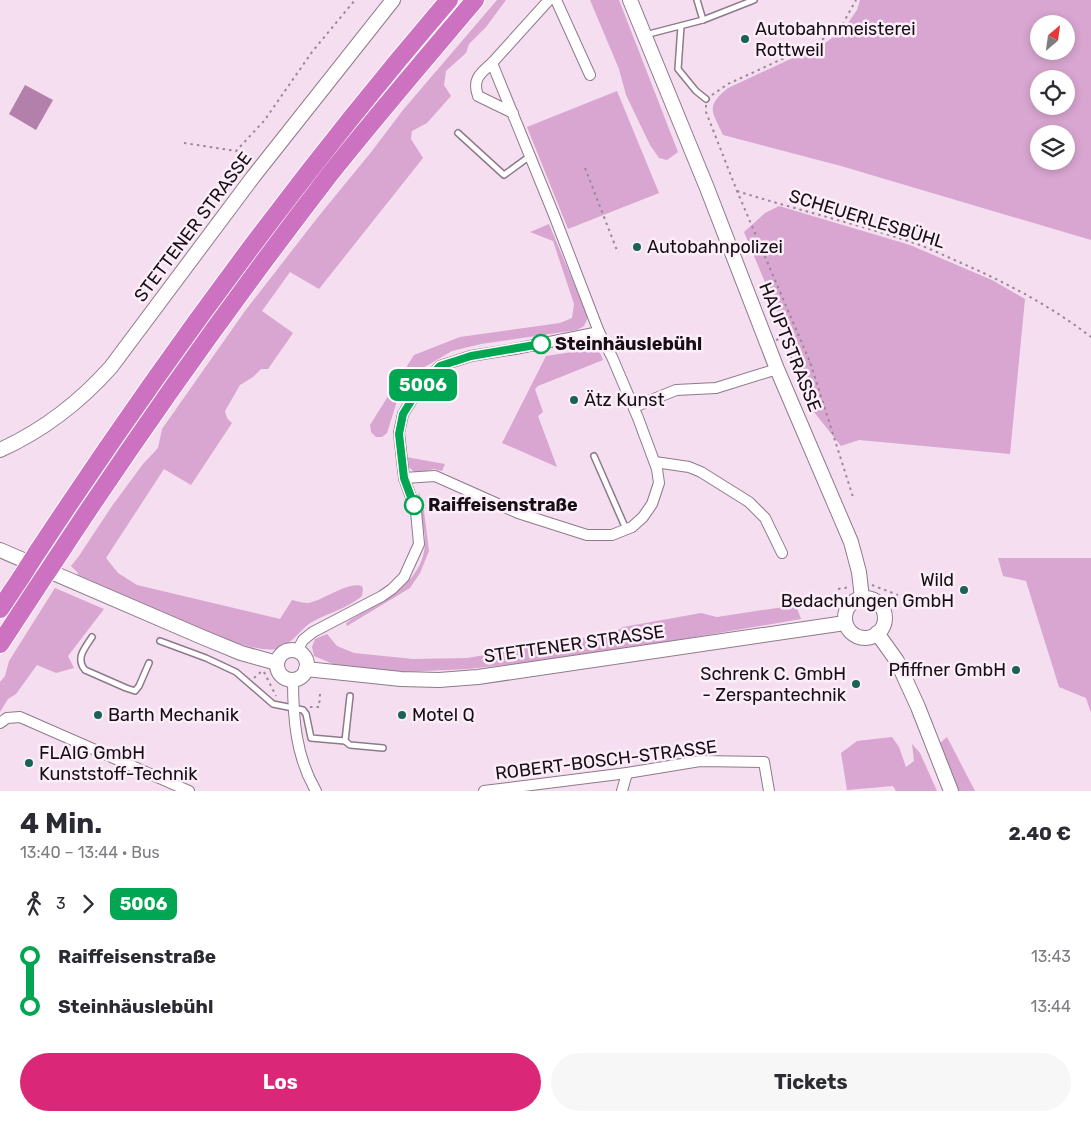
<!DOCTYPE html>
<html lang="de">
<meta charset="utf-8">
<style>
:root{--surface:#fff;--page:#f7f7f7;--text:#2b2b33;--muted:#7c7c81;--accent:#db2777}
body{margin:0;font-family:Rubik,sans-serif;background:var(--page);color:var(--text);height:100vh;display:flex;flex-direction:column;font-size:19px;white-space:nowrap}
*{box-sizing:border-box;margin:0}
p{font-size:16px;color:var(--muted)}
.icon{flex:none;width:28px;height:28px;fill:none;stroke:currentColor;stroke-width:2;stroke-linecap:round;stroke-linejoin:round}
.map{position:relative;height:791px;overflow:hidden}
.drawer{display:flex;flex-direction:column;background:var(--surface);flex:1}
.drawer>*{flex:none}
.badge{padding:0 10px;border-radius:8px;font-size:18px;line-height:32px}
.needle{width:32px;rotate:29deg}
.controls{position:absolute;left:1030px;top:15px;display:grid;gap:10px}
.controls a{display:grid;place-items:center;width:45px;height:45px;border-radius:50%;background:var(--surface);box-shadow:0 2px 8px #0003;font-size:25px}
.map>.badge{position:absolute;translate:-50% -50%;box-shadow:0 0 0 2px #fff}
.legs{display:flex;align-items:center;gap:8px;height:55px;padding:0 20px;font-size:16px}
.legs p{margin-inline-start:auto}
.head{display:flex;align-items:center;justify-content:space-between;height:85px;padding:0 20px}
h1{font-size:28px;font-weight:700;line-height:38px}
.primary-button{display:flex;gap:10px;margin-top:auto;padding:10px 20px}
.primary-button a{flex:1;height:58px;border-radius:30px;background:var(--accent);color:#fff;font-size:20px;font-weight:700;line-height:58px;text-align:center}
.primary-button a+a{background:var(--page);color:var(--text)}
ul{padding:0 20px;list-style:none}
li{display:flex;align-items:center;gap:18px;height:50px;font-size:19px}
li i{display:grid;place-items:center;width:8px;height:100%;margin:0 6px;background:currentColor}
li i::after{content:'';width:12px;height:12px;margin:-6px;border:4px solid;border-radius:50%;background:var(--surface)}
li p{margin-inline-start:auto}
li:first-child i{background:linear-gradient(#0000 50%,currentColor 0)}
li:last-child i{background:linear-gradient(currentColor 50%,#0000 0)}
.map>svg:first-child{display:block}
.green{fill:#d8a6d0;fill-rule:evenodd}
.water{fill:#b280aa}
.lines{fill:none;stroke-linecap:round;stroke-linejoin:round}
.lane-casing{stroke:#8e7a8b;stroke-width:8}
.street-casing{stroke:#8e7a8b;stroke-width:12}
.secondary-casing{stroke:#8e7a8b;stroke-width:16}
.highway-casing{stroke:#fff;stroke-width:20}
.path{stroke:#998895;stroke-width:2;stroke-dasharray:2.5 4;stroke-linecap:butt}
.lane{stroke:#fff;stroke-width:5}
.street{stroke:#fff;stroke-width:10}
.secondary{stroke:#fff;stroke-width:14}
.highway{stroke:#cd72c1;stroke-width:18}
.highway-bridge-casing{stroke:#fff;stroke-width:20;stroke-linecap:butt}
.highway-bridge{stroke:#cd72c1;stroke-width:18}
.line-1-casing{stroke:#fff;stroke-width:11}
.line-1{stroke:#00a651;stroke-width:8}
.poi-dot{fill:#1b6256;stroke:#fceef9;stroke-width:2}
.stop-1-dot{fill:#fff;stroke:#00a651;stroke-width:2.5}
.labels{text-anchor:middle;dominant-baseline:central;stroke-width:5;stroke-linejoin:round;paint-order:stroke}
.poi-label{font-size:18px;fill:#170f15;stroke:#fceef9;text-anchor:start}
.street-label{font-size:18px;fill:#170f15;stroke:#fceef9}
.stop-label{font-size:18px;font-weight:bold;fill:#170f15;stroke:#fceef9;text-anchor:start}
</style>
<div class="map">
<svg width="1091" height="791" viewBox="0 0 1091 791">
<rect width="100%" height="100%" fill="#f5def0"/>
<g class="green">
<path d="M497,0H506L486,27L469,44L466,53L446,71L444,85L451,96L427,123L412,131L411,139L423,158L319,289L290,272L262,311L293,333L268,369H261L253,377L240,385L225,411L227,418L232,423L191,485L164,469L106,558L118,573L137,585L280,619L292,600C297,601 303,603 308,603C324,600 348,581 362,586L363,590L362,596C348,608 328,613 312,622C299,630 292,645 276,649C251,654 186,623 161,612C133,600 105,588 77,576L78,573L71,566L79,556L112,506L143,464L158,448L162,429L245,311L318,217L372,151L403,110Z"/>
<polygon points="590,0 619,0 678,152 667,160 659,158 650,145 626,95 619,69"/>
<path d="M860,0H1091V240L841,166L723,135C712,111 705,107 728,88L825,43L843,30L857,10ZM1039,24H1066V51H1039ZM1039,79H1066V106H1039ZM1039,134H1066V161H1039Z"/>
<polygon points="617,91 659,193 568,229 527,127"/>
<polygon points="779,206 910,245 992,280 1025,299 1010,454 859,440 841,446 814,412 792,347 744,232 765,213"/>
<polygon points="549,224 588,317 584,326 577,330 481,344 452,351 423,368 411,380 397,401 387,433 382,437 376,437 371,432 370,425 414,355 460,337 560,323 572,318 574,304 553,241 530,232"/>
<polygon points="598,348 603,360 538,386 535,389 543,412 538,416 557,467 502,443 546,356"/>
<polygon points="406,457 445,464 442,471 434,469 416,473 407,466"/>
<path d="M419,492L424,511L429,551L420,573L410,588L347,626L346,623L349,621C382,601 427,583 425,538C424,522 416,508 419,492Z"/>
<polygon points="998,558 1091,558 1091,713 1086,698 1059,687 1026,581 1003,576"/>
<polygon points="55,588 104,609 68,656 74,668 56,673 37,665 16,694 8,699 0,712 0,682 5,676 9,661"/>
<polygon points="796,605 801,619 578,657 468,669 403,672 333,664 314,656 312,647 315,639 327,634 337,646 354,653 413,659 467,658 613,633 623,627 701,613 717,617"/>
<polygon points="892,737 899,747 906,767 914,761 912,744 920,753 937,791 896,791 893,786 847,790 841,753 857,741"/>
<polygon points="947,737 975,791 956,791 939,744"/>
</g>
<polygon class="water" points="25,85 53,100 36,130 9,114"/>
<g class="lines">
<g class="lane-casing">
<g id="lane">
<polyline points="697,0 703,20"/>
<polyline points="681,26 678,69 696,91 706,99"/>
<polyline points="645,35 703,20 754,0"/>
<polyline points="458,133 504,175 530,156"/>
<polyline points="594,456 626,529"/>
<path d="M92,637C85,648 75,658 85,670L126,688L135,691L139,686L149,663"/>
<polyline points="160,641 206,658 236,672 273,704 303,710 306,714 311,738 345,741 350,696"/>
<polyline points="345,741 350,745 383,748"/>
</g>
</g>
<g class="street-casing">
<g id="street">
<polyline points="556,0 590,75"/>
<polyline points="492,63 549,0"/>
<polyline points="634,407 676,390 716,388 777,369"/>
<polyline points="655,462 689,467 701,472 749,502 765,518 782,553"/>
<path d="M404,478L435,476L518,513L587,535H612L632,527L643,517L652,504L659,483L657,469L638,418L612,357L599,332L554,215L492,63C480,74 472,79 478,96L513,113"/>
<polyline points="297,651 303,640 313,632 382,596 392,589 404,577 419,544 416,511 404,478 399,433 403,414 418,390 440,366 471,356 515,349 599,332"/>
<path d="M293,680C293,719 296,757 316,791"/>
<polyline points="0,723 7,718 20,717 189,791"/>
<polyline points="484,791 627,773 700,761 764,762 769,791"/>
<polyline points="622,791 627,773"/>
</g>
</g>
<g class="secondary-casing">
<g id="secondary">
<polyline points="630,0 707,188 777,369 851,542 859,572 862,598"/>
<path d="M0,450C44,430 79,403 111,367L253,177L393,0"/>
<polyline points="0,550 202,637 241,653 277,663"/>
<circle cx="865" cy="618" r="20"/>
<polyline points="877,633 897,661 918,707 951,791"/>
<circle cx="292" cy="665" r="15"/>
<polyline points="306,669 401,679 439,680 478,677 845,623"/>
</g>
</g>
<g class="highway-casing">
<g id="highway">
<path d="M36,554C163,361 299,175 449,0"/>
<path d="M54,562C141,429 233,300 330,174C377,115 426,58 475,0"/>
<polyline points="0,609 22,576"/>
<polyline points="0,644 40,583"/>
</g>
</g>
<g class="path">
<polyline points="712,95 728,84 817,43 841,27 856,0"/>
<polyline points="706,105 706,112 737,191 810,362 853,497"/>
<polyline points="184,143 236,151 264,121 312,52 355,0"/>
<polyline points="585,168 618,253"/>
<path d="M737,191C797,210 858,224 917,244C931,249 945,256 959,262C1005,282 1051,306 1091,337"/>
<polyline points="776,340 782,338 795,366 810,362"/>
<polyline points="872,585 898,595"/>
<polyline points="838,589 850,587"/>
<polyline points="264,672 276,696"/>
<polyline points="254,678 262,671"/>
<polyline points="310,707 319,707 320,694"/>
</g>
<use href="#lane" class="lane"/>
<use href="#street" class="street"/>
<use href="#secondary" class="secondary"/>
<use href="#highway" class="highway"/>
<g class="highway-bridge-casing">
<g id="highway-bridge">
<polyline points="22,576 36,554"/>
<polyline points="40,583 54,562"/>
</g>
</g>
<use href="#highway-bridge" class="highway-bridge"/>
</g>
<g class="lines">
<g class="line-1-casing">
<polyline id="line-1" points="414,505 404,478 399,434 403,414 418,390 440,366 471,356 541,344"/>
</g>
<use href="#line-1" class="line-1"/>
</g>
<g class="poi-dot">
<circle cx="745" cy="39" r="5"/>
<circle cx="637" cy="247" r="5"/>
<circle cx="574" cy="400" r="5"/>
<circle cx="964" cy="590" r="5"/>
<circle cx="1016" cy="670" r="5"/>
<circle cx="856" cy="684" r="5"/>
<circle cx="98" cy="715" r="5"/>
<circle cx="402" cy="715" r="5"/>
<circle cx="29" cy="763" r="5"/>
</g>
<g class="stop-1-dot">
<circle cx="541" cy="344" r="9"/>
<circle cx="414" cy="505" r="9"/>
</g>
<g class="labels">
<g class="poi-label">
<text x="755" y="29">Autobahnmeisterei<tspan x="755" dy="21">Rottweil</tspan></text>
<text x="647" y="247">Autobahnpolizei</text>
<text x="584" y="400">Ätz Kunst</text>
<text x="954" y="580" text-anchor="end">Wild<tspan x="954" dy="21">Bedachungen GmbH</tspan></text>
<text x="1006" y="670" text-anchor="end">Pfiffner GmbH</text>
<text x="846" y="674" text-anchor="end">Schrenk C. GmbH<tspan x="846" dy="21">- Zerspantechnik</tspan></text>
<text x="108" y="715">Barth Mechanik</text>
<text x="412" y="715">Motel Q</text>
<text x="39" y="753">FLAIG GmbH<tspan x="39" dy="21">Kunststoff-Technik</tspan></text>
</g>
<g class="street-label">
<text transform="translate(867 219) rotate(17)">SCHEUERLESBÜHL</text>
<text transform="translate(193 227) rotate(-53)">STETTENER STRASSE</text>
<text transform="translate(790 347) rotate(68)">HAUPTSTRASSE</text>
<text transform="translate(574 644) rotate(-8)">STETTENER STRASSE</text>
<text transform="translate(606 760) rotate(-7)">ROBERT-BOSCH-STRASSE</text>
</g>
<g class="stop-label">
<text x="555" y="344">Steinhäuslebühl</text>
<text x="428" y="505">Raiffeisenstraße</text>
</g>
</g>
</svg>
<div class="controls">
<a><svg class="needle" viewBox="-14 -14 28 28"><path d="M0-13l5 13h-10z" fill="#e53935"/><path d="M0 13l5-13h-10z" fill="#7c7c81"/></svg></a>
<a><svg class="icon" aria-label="locate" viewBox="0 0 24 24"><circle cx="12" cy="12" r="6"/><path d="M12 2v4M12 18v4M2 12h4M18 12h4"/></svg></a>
<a><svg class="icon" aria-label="layers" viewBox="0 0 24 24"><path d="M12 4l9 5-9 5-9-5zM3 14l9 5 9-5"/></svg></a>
</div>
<b class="badge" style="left:423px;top:385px;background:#00a651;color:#fff">5006</b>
</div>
<section class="drawer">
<div class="head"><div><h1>4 Min.</h1><p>13:40 – 13:44 · Bus</p></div><b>2.40 €</b></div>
<div class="legs"><svg class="icon" aria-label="walk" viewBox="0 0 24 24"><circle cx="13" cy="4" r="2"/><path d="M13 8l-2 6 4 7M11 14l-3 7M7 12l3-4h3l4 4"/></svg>3<svg class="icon" aria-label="forward" viewBox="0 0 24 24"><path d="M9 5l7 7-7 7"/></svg><b class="badge" style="background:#00a651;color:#fff">5006</b></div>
<ul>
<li><i style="color:#00a651"></i><b>Raiffeisenstraße</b><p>13:43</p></li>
<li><i style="color:#00a651"></i><b>Steinhäuslebühl</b><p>13:44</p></li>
</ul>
<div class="primary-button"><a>Los</a><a>Tickets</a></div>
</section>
